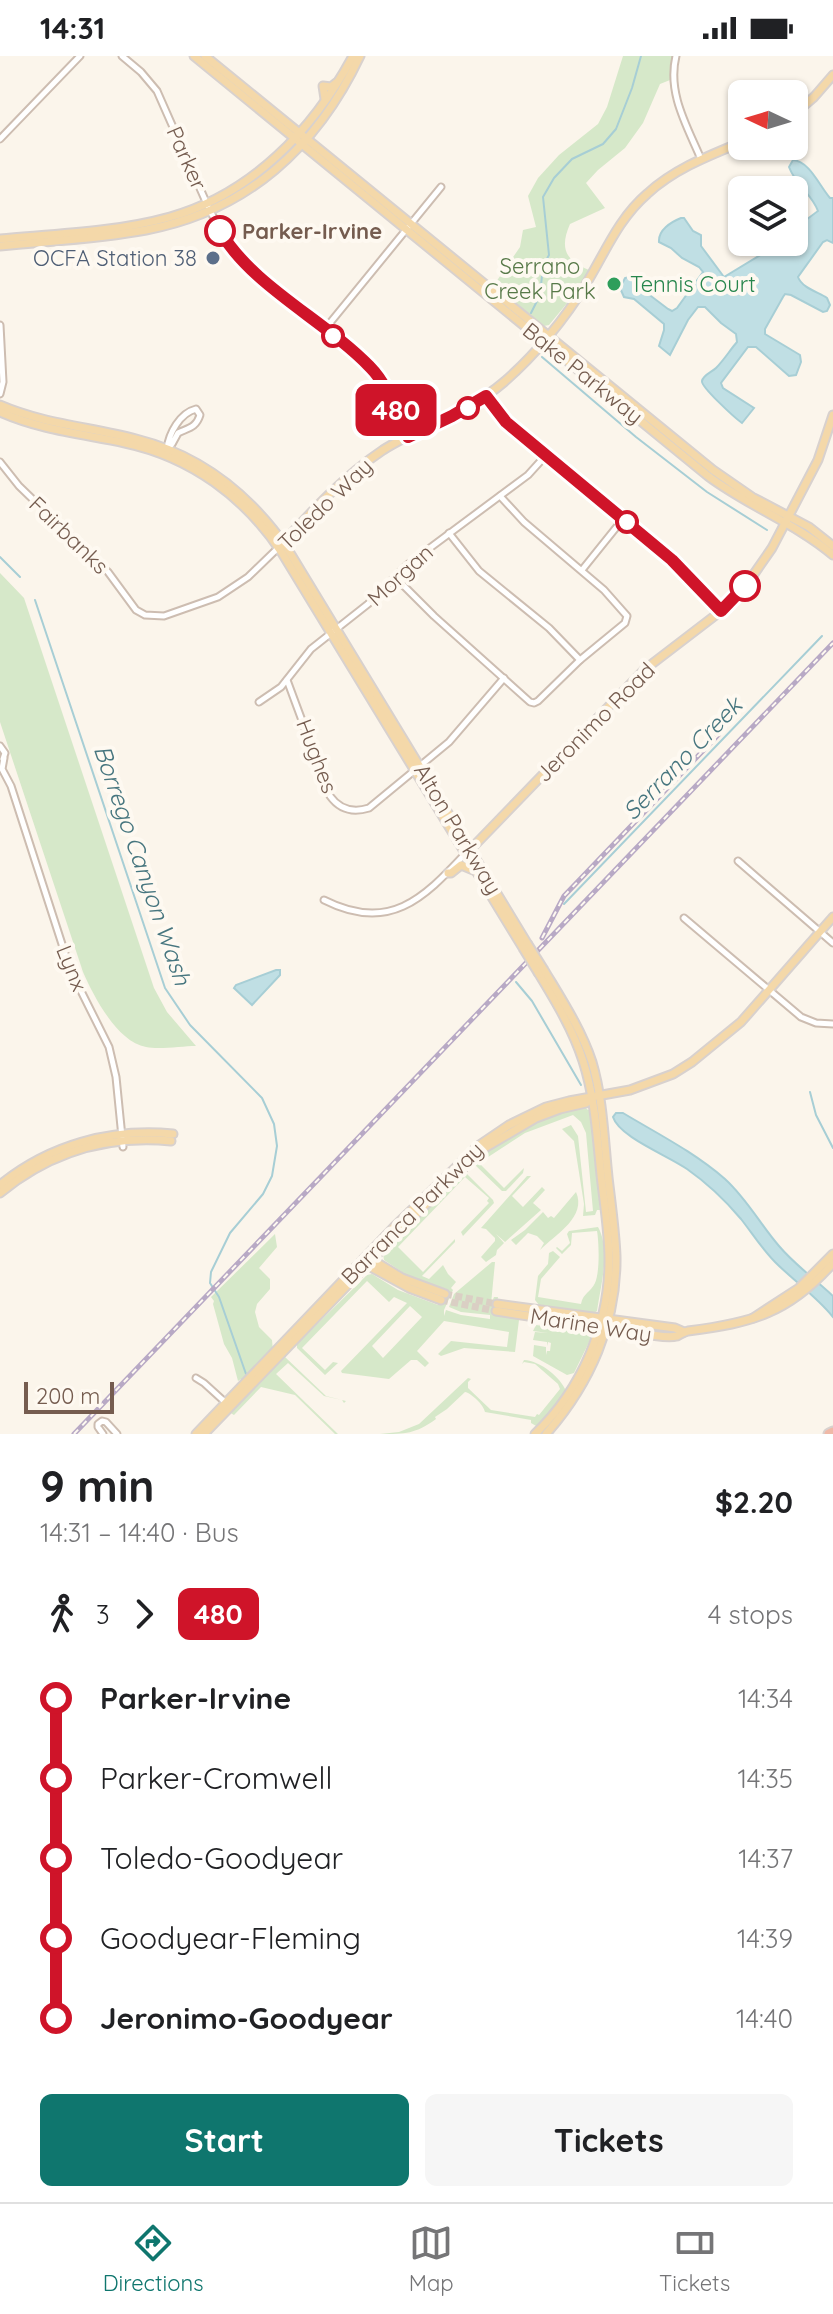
<!DOCTYPE html>
<meta charset="utf-8">
<style>
:root{--surface:#fff;--page:#f6f6f6;--text:#202124;--muted:#757577;--line:#e0e0e0;--accent:#0f766e}
body{margin:0;font-family:Quicksand,sans-serif;background:var(--page);color:var(--text);height:100vh;display:flex;flex-direction:column;font-size:30px;white-space:nowrap}
*{box-sizing:border-box;margin:0}
p{font-size:26px;color:var(--muted)}
.icon{flex:none;width:44px;height:44px;fill:none;stroke:currentColor;stroke-width:2;stroke-linecap:round;stroke-linejoin:round}
.map{position:relative;height:1378px;overflow:hidden}
.side{display:flex;flex-direction:column;background:var(--surface);flex:1}
.side>*{flex:none}
.badge{padding:0 16px;border-radius:12px;font-size:28px;line-height:52px}
.needle{width:52px;rotate:274deg}
.fabs{position:absolute;left:728px;top:24px;display:grid;gap:16px}
.fabs a{display:grid;place-items:center;width:80px;height:80px;border-radius:12px;background:var(--surface);box-shadow:0 2px 6px #0004;font-size:40px}
.scale{position:absolute;left:24px;bottom:20px;width:90px;box-sizing:border-box;padding-left:8px;border:4px solid #755c4f;border-top:0;font-size:22px;line-height:28px;white-space:nowrap;color:#755c4f;-webkit-text-stroke:6px #fef9f1;paint-order:stroke}
.map>.badge{position:absolute;translate:-50% -50%;box-shadow:0 0 0 4px #fff}
.legs{display:flex;align-items:center;gap:12px;height:88px;padding:0 40px;font-size:26px}
.legs p{margin-inline-start:auto}
.overview{display:flex;align-items:center;justify-content:space-between;height:136px;padding:0 40px}
h1{font-size:44px;font-weight:700;line-height:60px}
.action{display:flex;gap:16px;margin-top:auto;padding:16px 40px}
.action a{flex:1;height:92px;border-radius:12px;background:var(--accent);color:#fff;font-size:32px;font-weight:700;line-height:92px;text-align:center}
.action a+a{background:var(--page);color:var(--text)}
ul{padding:0 40px;list-style:none}
li{display:flex;align-items:center;gap:28px;height:80px;font-size:30px}
li i{display:grid;place-items:center;width:12px;height:100%;margin:0 10px;background:currentColor}
li i::after{content:'';width:20px;height:20px;margin:-10px;border:6px solid;border-radius:50%;background:var(--surface)}
li p{margin-inline-start:auto}
li:first-child i{background:linear-gradient(#0000 50%,currentColor 0)}
li:last-child i{background:linear-gradient(currentColor 50%,#0000 0)}
.status{display:flex;justify-content:space-between;align-items:center;height:56px;padding:0 40px;background:var(--surface);direction:ltr}
.status svg{height:22px;fill:currentColor}
.tab-bar{display:flex;justify-content:space-around;align-items:center;height:112px;border-top:2px solid var(--line);background:var(--surface);font-size:22px;color:var(--muted)}
.tab-bar a{display:grid;justify-items:center;gap:4px}
.tab-bar .active{color:var(--accent)}
.map>svg:first-child{display:block}
.green{fill:#d6e8c9;fill-rule:evenodd}
.water{fill:#c0dfe4;stroke:#a7ced5;stroke-width:2}
.lines{fill:none;stroke-linecap:round;stroke-linejoin:round}
.stream{stroke:#a7ced5;stroke-width:2}
.major-tunnel{stroke:#dacfc4;stroke-width:7;stroke-dasharray:7 3.5;stroke-linecap:butt}
.minor-casing{stroke:#cdbdb1;stroke-width:9}
.major-casing{stroke:#d8d1ce;stroke-width:11}
.highway-casing{stroke:#d8d1ce;stroke-width:13}
.minor{stroke:#fff;stroke-width:5}
.major{stroke:#f4d8a9;stroke-width:7}
.highway{stroke:#f0b9a7;stroke-width:9}
.rail-casing{stroke:#b8a9c5;stroke-width:5}
.rail{stroke:#fef9f1;stroke-width:2;stroke-dasharray:6;stroke-linecap:butt}
.major-bridge-casing{stroke:#d8d1ce;stroke-width:11;stroke-linecap:butt}
.major-bridge{stroke:#f4d8a9;stroke-width:7}
.line-1-casing{stroke:#fff;stroke-width:18}
.line-1{stroke:#cf1429;stroke-width:12}
.stop-1-dot{fill:#fff;stroke:#cf1429;stroke-width:4}
.service-dot{fill:#5c6f8a;stroke:#fef9f1;stroke-width:3}
.leisure-dot{fill:#2e9e5b;stroke:#fef9f1;stroke-width:3}
.labels{text-anchor:middle;dominant-baseline:central;stroke-width:8;stroke-linejoin:round;paint-order:stroke}
.street-label{font-size:22px;fill:#755c4f;stroke:#fef9f1}
.stop-label{font-size:22px;font-weight:bold;fill:#755c4f;stroke:#fef9f1;text-anchor:start}
.service-label{font-size:22px;fill:#4e5e75;stroke:#fef9f1;text-anchor:end}
.park-label{font-size:22px;fill:#577948;stroke:#fef9f1}
.leisure-label{font-size:22px;fill:#27864d;stroke:#fef9f1;text-anchor:start}
.water-label{font-size:24px;font-style:italic;fill:#47767f;stroke:#fef9f1}
</style>
<div class="status"><b>14:31</b><svg viewBox="0 0 49 12"><path d="M0 12V9h3v3zM5 12V6h3v6zM10 12V3h3v9zM15 12V0h3v12zM26 1h20v11H26zM47 4h2v5h-2z"/></svg></div>
<div class="map">
<svg width="833" height="1378" viewBox="0 0 833 1378">
<rect width="100%" height="100%" fill="#fbf5eb"/>
<g class="green">
<path d="M623,0H673L670,24L660,28L643,67L625,92L598,114L586,127L605,152L570,168C560,191 564,204 589,214L573,240L549,269L544,270L494,229L520,191L523,174L536,171L528,140L538,122L559,99L598,68L607,51Z"/>
<path d="M0,517L24,542L154,932L167,956L196,990C182,990 159,994 146,991C117,986 93,939 83,916L0,666Z"/>
<polygon points="584,1050 588,1054 590,1054 591,1058 600,1154 597,1154 595,1159 583,1160 584,1148 574,1085 562,1073 571,1069 578,1080 586,1156 593,1155 586,1077 581,1066 573,1059 525,1077 479,1107 504,1132 524,1112 523,1117 506,1135 502,1135 475,1109 477,1101 521,1072 560,1056"/>
<path d="M460,1118H467L493,1144L494,1147L463,1180L461,1176L489,1147L487,1145L489,1142L465,1121L398,1191L423,1216L455,1183V1186L422,1220L429,1223L443,1209L448,1218L456,1226L451,1232L453,1234L444,1254V1260L446,1254L461,1259L490,1263V1259L461,1256L449,1251L454,1238L492,1206H495L491,1248L494,1241H498L495,1259L516,1262L519,1264L515,1296L464,1292L441,1300L438,1298L451,1285L507,1291L509,1276L444,1265L417,1295L429,1307L425,1311L417,1304H411L389,1323L342,1317L341,1315L407,1247L394,1241L389,1246L367,1225L302,1292L325,1314L333,1306L338,1307L325,1319L297,1292V1288L367,1219L372,1218L398,1234L438,1249L446,1233L408,1220L384,1204L383,1197ZM410,1250L422,1261L383,1302L372,1290Z"/>
<polygon points="527,1120 531,1120 512,1140 523,1151 542,1131 545,1134 533,1147 541,1154 505,1186 496,1178 504,1187 497,1194 496,1199 486,1206 481,1201 495,1185 495,1182 486,1173 481,1172"/>
<path d="M576,1136C587,1161 556,1178 540,1194L544,1187L537,1180L528,1177L516,1189L511,1184L525,1174L543,1156L548,1162L551,1160L554,1162Z"/>
<path d="M598,1171C611,1195 601,1227 597,1255L592,1258H586L539,1249L535,1244L538,1220L548,1208L549,1197L553,1195L560,1201L541,1223L538,1241L581,1248C583,1237 591,1236 595,1227C600,1216 599,1186 597,1175L572,1177L571,1189L562,1198L556,1192L557,1191L562,1195L570,1187L567,1178L569,1175Z"/>
<polygon points="275,1178 277,1191 259,1212 270,1223 270,1233 257,1248 255,1256 259,1271 272,1284 273,1295 244,1325 241,1323 238,1325 232,1302 224,1288 213,1248 214,1245 211,1241"/>
<polygon points="536,1269 587,1276 592,1280 574,1317 567,1319 533,1300 534,1289 546,1291 546,1299 547,1295 550,1295 551,1287 548,1286 547,1290 547,1286 533,1284 535,1276 548,1277 533,1275"/>
<polygon points="285,1301 326,1340 346,1345 344,1347 342,1344 324,1340 288,1307 276,1318 338,1378 335,1378 295,1339 261,1331 234,1359 229,1356 267,1316"/>
<path d="M524,1304C541,1305 561,1322 566,1335L538,1371L531,1367V1364L485,1356C484,1349 471,1337 465,1336L447,1353L435,1361L436,1363C415,1378 406,1378 380,1378L399,1376L419,1368L468,1322L471,1323L468,1326V1332L491,1354L535,1361L537,1358L539,1359L560,1333L558,1328L535,1308L524,1306L522,1308Z"/>
</g>
<g class="water">
<path d="M793,104C809,105 819,129 830,142H833V187L827,184L823,186L798,221C802,232 818,236 827,242L830,249L827,255L823,256L791,239L785,238L783,241L765,273V278L800,299L801,306L796,319L789,320L756,291H748L721,327L723,332L754,352L742,367C735,362 701,331 702,325C703,319 712,316 716,312C724,304 730,294 737,286L736,278L721,267L705,251H698L688,264L670,299L659,290L664,274V268L634,243L624,241L620,232L625,222L632,220L636,223L639,231L668,253L672,255L677,252L703,216L699,211L682,202L671,192L659,186C658,174 671,166 681,162H684L693,175L701,179V190L724,221L762,198L764,193L761,186H794V173L818,155C812,138 796,130 789,111Z"/>
<polygon points="276,914 280,914 280,919 252,949 234,932 236,929"/>
<path d="M616,1057H623C658,1078 694,1096 725,1123C747,1143 760,1168 779,1190C795,1209 815,1223 833,1240V1261C816,1240 794,1225 775,1206C762,1193 752,1177 741,1163C725,1144 707,1127 687,1113C669,1100 619,1081 613,1061Z"/>
</g>
<g class="lines">
<g class="stream">
<polyline points="531,257 540,239 543,210 549,199 543,141 554,122 572,103 603,88 616,73 632,32 641,0"/>
<polyline points="542,301 636,381 707,436 767,474"/>
<polyline points="0,501 20,521"/>
<polyline points="35,544 165,932 190,969 262,1042 274,1068 277,1090 272,1120 263,1138 230,1177 211,1216 210,1227 219,1241 246,1318"/>
<polyline points="564,848 822,580"/>
<polyline points="516,926 532,945 581,1029"/>
<polyline points="810,1036 816,1059 833,1092"/>
</g>
<g class="major-tunnel">
<polyline points="445,1238 497,1248"/>
<polyline points="441,1244 496,1255"/>
</g>
<g class="minor-casing">
<g id="minor">
<polyline points="122,0 141,16 157,35 210,155 233,196 372,313 391,345 408,380"/>
<path d="M676,0C667,37 687,70 701,103"/>
<polyline points="0,83 80,0"/>
<polyline points="0,269 3,326 0,338"/>
<polyline points="325,273 441,131"/>
<polyline points="486,340 506,366 672,504 721,555"/>
<path d="M167,394L172,388L178,377C188,372 196,372 200,359L196,353C180,357 169,377 167,393"/>
<polyline points="0,406 19,430 108,516 136,554 145,559 164,560 218,541 248,521 278,492"/>
<polyline points="449,477 479,515 549,572 580,604"/>
<polyline points="582,514 623,463"/>
<polyline points="395,521 434,560 530,646 534,647 538,645 580,604 625,567 627,560 604,534 524,466 500,440"/>
<path d="M287,624L330,740C340,754 353,757 369,752L449,686L504,622"/>
<polyline points="259,646 281,631 311,593 368,548 407,509 528,419 547,398"/>
<polyline points="0,690 5,697 3,703"/>
<polyline points="4,702 2,713 11,730 70,913 109,991 116,1021 123,1091"/>
<polyline points="738,805 833,887"/>
<path d="M324,844C389,877 423,843 465,798"/>
<polyline points="684,862 801,961 816,967 833,968"/>
<polyline points="196,1322 204,1327 226,1347"/>
<polyline points="103,1378 98,1371 98,1368 102,1365 106,1366 117,1378"/>
</g>
</g>
<g class="major-casing">
<g id="major">
<path d="M194,0L708,420C748,450 795,467 833,499"/>
<polyline points="205,0 713,414 752,441 809,471 833,490"/>
<polyline points="325,43 323,30 331,31 336,27"/>
<polyline points="794,58 814,41 833,19"/>
<path d="M0,183C56,178 116,176 170,161C252,138 313,74 353,0"/>
<path d="M0,190C48,185 98,183 146,174C247,155 317,91 360,0"/>
<path d="M0,349C44,368 90,371 136,383C200,399 250,439 287,492L527,887"/>
<path d="M0,356C40,374 83,378 125,387C191,401 245,441 282,497L523,892"/>
<path d="M281,489C312,455 344,420 383,394C423,369 468,357 504,326C535,299 565,263 586,228C605,197 618,163 647,138C674,113 708,100 742,86"/>
<polyline points="469,795 644,614 721,555 747,528 772,492 818,404 833,359"/>
<polyline points="448,817 451,817 461,809 473,814"/>
<path d="M544,914C562,944 581,973 592,1006C603,1043 604,1083 608,1121C611,1147 615,1174 616,1200C617,1267 590,1328 546,1378"/>
<path d="M0,1129C49,1089 110,1072 173,1078"/>
<path d="M0,1137C50,1096 107,1079 171,1085"/>
<polyline points="371,1203 402,1222 445,1238"/>
<polyline points="367,1209 409,1232 441,1244"/>
<polyline points="497,1248 675,1272 684,1276"/>
<path d="M496,1255L651,1279C659,1280 669,1282 677,1280C681,1278 684,1276 688,1275C752,1267 789,1257 833,1207"/>
<polyline points="753,1262 799,1232 833,1198"/>
<polyline points="196,1378 394,1171 478,1090 509,1069 546,1051 569,1045 630,1034 673,1018 692,1006 741,966 833,861"/>
<polyline points="204,1378 413,1161 483,1093 536,1062 560,1053 586,1047 592,1042"/>
<path d="M535,1378C582,1333 609,1269 609,1204C609,1175 604,1147 601,1119C597,1081 595,1042 583,1005C573,974 556,946 539,918"/>
</g>
</g>
<g class="highway-casing">
<polyline id="highway" points="829,1378 833,1376"/>
</g>
<use href="#minor" class="minor"/>
<use href="#major" class="major"/>
<use href="#highway" class="highway"/>
<g class="rail-casing">
<g id="rail">
<polyline points="542,882 564,840 719,678"/>
<polyline points="74,1378 833,587"/>
</g>
</g>
<use href="#rail" class="rail"/>
<g class="major-bridge-casing">
<g id="major-bridge">
<polyline points="527,887 544,914"/>
<polyline points="523,892 539,918"/>
</g>
</g>
<use href="#major-bridge" class="major-bridge"/>
</g>
<g class="lines">
<g class="line-1-casing">
<path id="line-1" d="M220,175C252,230 326,265 370,311C388,329 397,358 408,381L452,360L486,340L506,366L672,504L721,555L745,530"/>
</g>
<use href="#line-1" class="line-1"/>
</g>
<g class="stop-1-dot">
<circle cx="220" cy="175" r="14"/>
<circle cx="333" cy="280" r="10"/>
<circle cx="468" cy="352" r="10"/>
<circle cx="627" cy="466" r="10"/>
<circle cx="745" cy="530" r="14"/>
</g>
<circle class="service-dot" cx="213" cy="202" r="8"/>
<circle class="leisure-dot" cx="614" cy="228" r="8"/>
<g class="labels">
<g class="street-label">
<text transform="translate(187 102) rotate(66)">Parker</text>
<text transform="translate(583 317) rotate(39)">Bake Parkway</text>
<text transform="translate(325 448) rotate(-44)">Toledo Way</text>
<text transform="translate(69 479) rotate(44)">Fairbanks</text>
<text transform="translate(400 519) rotate(-42)">Morgan</text>
<text transform="translate(595 666) rotate(-45)">Jeronimo Road</text>
<text transform="translate(317 700) rotate(69)">Hughes</text>
<text transform="translate(458 773) rotate(59)">Alton Parkway</text>
<text transform="translate(72 912) rotate(68)">Lynx</text>
<text transform="translate(412 1157) rotate(-45)">Barranca Parkway</text>
<text transform="translate(591 1269) rotate(9)">Marine Way</text>
</g>
<g class="stop-label">
<text x="242" y="175">Parker-Irvine</text>
</g>
<g class="service-label">
<text x="197" y="202">OCFA Station 38</text>
</g>
<g class="park-label">
<text x="540" y="210">Serrano<tspan x="540" dy="25">Creek Park</tspan></text>
</g>
<g class="leisure-label">
<text x="630" y="228">Tennis Court</text>
</g>
<g class="water-label">
<text transform="translate(682 702) rotate(-46)">Serrano Creek</text>
<text transform="translate(143 809) rotate(71)">Borrego Canyon Wash</text>
</g>
</g>
</svg>
<div class="fabs">
<a><svg class="needle" viewBox="-14 -14 28 28"><path d="M0-13l5 13h-10z" fill="#e53935"/><path d="M0 13l5-13h-10z" fill="#757577"/></svg></a>
<a><svg class="icon" aria-label="layers" viewBox="0 0 24 24"><path d="M12 4l9 5-9 5-9-5zM3 14l9 5 9-5"/></svg></a>
</div>
<div class="scale">200 m</div>
<b class="badge" style="left:396px;top:354px;background:#cf1429;color:#fff">480</b>
</div>
<section class="side">
<div class="overview"><div><h1>9 min</h1><p>14:31 – 14:40 · Bus</p></div><b>$2.20</b></div>
<div class="legs"><svg class="icon" aria-label="walk" viewBox="0 0 24 24"><circle cx="13" cy="4" r="2"/><path d="M13 8l-2 6 4 7M11 14l-3 7M7 12l3-4h3l4 4"/></svg>3<svg class="icon" aria-label="forward" viewBox="0 0 24 24"><path d="M9 5l7 7-7 7"/></svg><b class="badge" style="background:#cf1429;color:#fff">480</b><p>4 stops</p></div>
<ul>
<li><i style="color:#cf1429"></i><b>Parker-Irvine</b><p>14:34</p></li>
<li><i style="color:#cf1429"></i><span>Parker-Cromwell</span><p>14:35</p></li>
<li><i style="color:#cf1429"></i><span>Toledo-Goodyear</span><p>14:37</p></li>
<li><i style="color:#cf1429"></i><span>Goodyear-Fleming</span><p>14:39</p></li>
<li><i style="color:#cf1429"></i><b>Jeronimo-Goodyear</b><p>14:40</p></li>
</ul>
<div class="action"><a>Start</a><a>Tickets</a></div>
</section>
<nav class="tab-bar">
<a class="active"><svg class="icon" aria-label="directions" viewBox="0 0 24 24"><path d="M12 3l9 9-9 9-9-9zM9 14v-3h6M13 9l2 2-2 2"/></svg>Directions</a>
<a><svg class="icon" aria-label="map" viewBox="0 0 24 24"><path d="M3 6l6-2 6 2 6-2v14l-6 2-6-2-6 2zM9 4v14M15 6v14"/></svg>Map</a>
<a><svg class="icon" aria-label="tickets" viewBox="0 0 24 24"><path d="M3 7h18v10H3zM15 7v10"/></svg>Tickets</a>
</nav>
